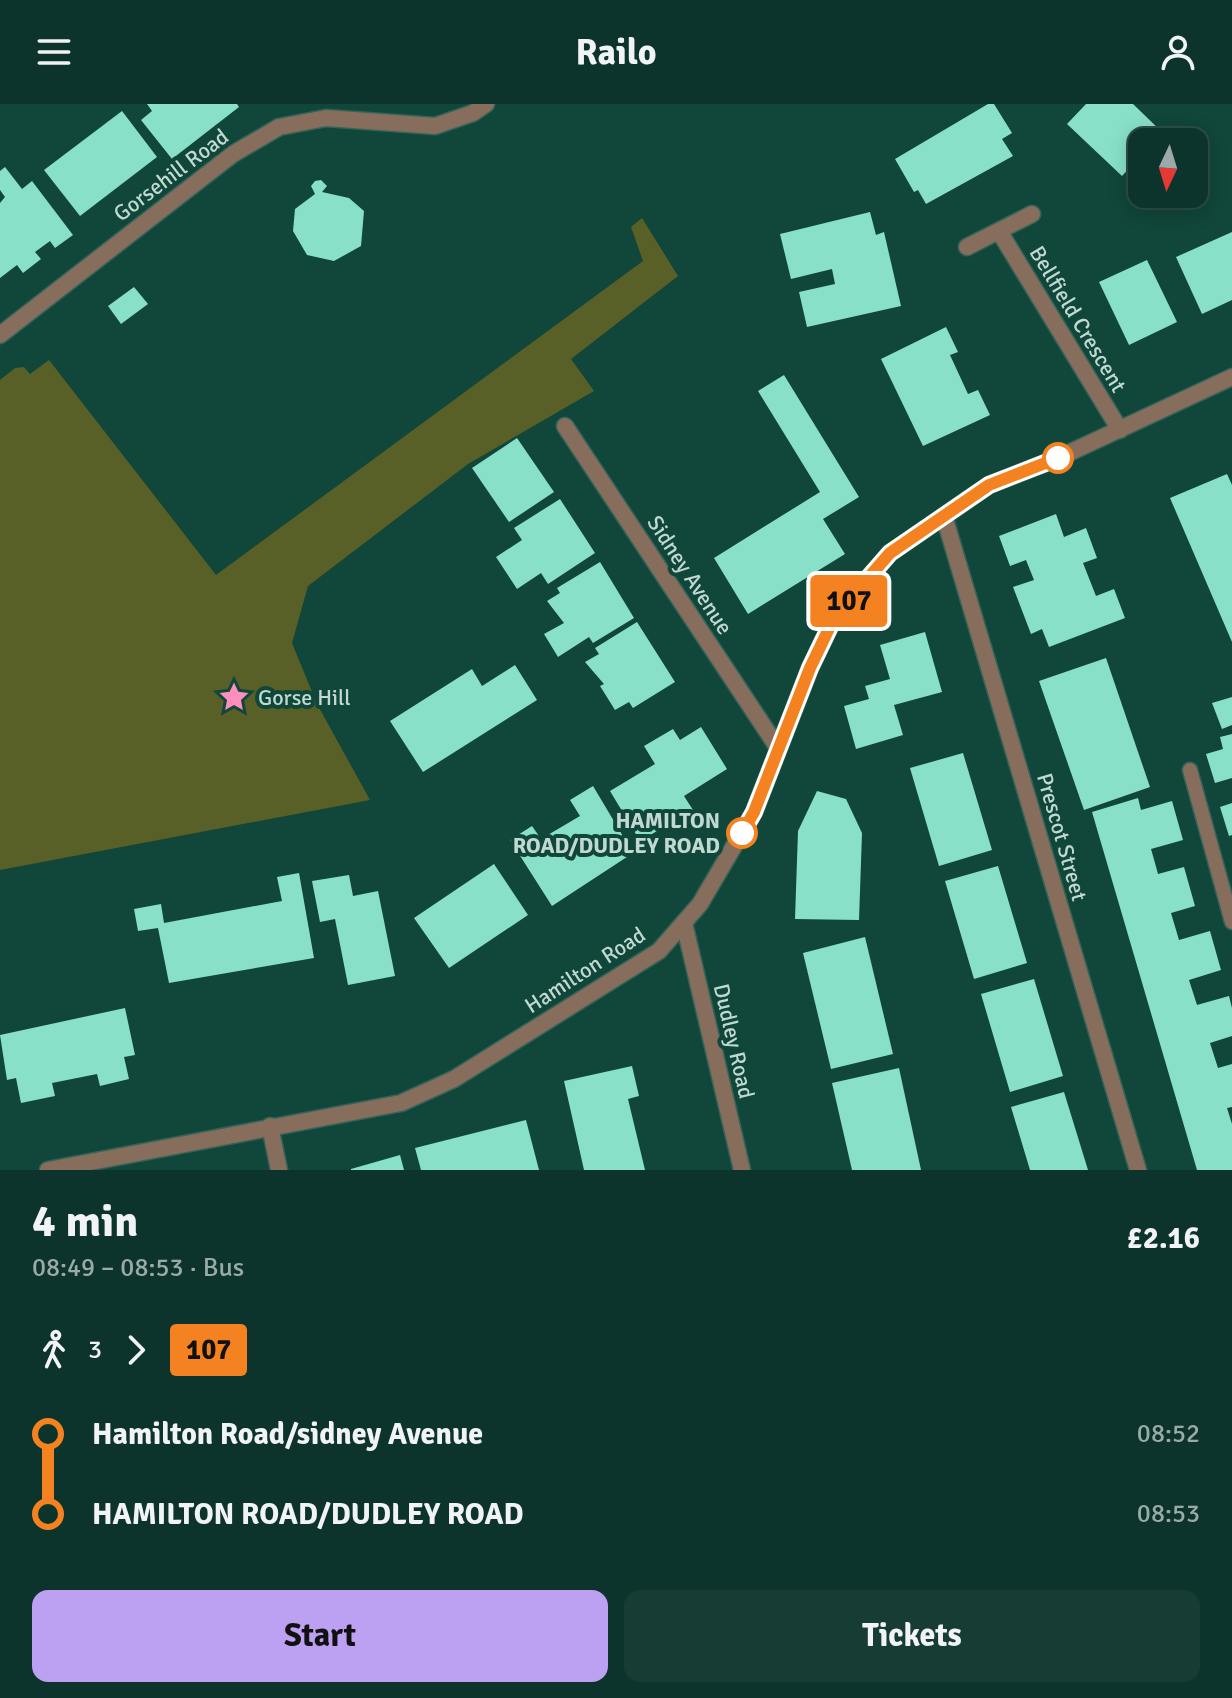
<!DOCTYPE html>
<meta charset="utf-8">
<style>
:root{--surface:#0d342c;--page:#163c34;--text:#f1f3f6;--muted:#9aaaa9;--line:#2d4f48;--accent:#bca0f2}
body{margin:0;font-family:Signika,sans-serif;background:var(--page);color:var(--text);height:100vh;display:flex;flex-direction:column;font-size:30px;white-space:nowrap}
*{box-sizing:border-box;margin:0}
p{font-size:26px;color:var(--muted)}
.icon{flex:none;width:44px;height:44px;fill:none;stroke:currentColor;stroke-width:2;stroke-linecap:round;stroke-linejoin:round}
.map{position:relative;height:1066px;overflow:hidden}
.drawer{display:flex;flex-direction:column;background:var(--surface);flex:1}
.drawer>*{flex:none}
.badge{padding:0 16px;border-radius:6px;font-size:28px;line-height:52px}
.needle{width:52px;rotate:184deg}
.controls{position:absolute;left:1128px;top:24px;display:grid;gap:16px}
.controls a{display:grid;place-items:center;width:80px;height:80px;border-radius:16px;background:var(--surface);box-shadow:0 4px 20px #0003,0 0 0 2px var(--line);font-size:40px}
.map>.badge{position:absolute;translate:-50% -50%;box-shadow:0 0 0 4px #fff}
.legs{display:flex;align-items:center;gap:12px;height:88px;padding:0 32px;font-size:26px}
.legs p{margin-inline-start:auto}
.headline{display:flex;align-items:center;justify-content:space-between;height:136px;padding:0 32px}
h1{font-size:44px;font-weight:700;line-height:60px}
.button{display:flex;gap:16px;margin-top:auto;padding:16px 32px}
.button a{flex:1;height:92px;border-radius:16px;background:var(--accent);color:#111;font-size:32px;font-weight:700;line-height:92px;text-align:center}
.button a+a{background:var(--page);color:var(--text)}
ul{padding:0 32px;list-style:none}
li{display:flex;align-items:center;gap:28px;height:80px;font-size:30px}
li i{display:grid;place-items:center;width:12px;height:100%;margin:0 10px;background:currentColor}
li i::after{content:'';width:20px;height:20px;margin:-10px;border:6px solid;border-radius:50%;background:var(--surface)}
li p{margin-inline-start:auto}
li:first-child i{background:linear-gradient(#0000 50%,currentColor 0)}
li:last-child i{background:linear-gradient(currentColor 50%,#0000 0)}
header{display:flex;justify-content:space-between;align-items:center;height:104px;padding:0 32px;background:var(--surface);font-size:36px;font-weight:700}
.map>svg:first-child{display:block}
.green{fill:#596027}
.building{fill:#89e0c9}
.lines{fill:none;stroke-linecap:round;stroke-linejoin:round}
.service-casing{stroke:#346358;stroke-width:17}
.minor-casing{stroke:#346358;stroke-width:19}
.service{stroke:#866d5c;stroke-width:14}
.minor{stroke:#866d5c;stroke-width:16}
.line-1-casing{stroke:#fff;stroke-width:18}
.line-1{stroke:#f58220;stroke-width:12}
.stop-1-dot{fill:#fff;stroke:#f58220;stroke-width:4}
.labels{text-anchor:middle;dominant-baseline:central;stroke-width:8;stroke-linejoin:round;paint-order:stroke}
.street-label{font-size:22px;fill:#c0d9d1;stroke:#11463a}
.poi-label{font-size:22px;fill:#c0d9d1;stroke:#11463a;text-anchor:start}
.stop-label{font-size:22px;font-weight:bold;fill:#c0d9d1;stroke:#11463a;text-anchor:end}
</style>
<header><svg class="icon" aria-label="menu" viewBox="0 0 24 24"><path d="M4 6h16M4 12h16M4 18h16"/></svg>Railo<svg class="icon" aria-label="person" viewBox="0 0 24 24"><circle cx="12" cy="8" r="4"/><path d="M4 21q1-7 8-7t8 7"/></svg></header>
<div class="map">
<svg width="1232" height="1066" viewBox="0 0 1232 1066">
<rect width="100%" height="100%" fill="#11463a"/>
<polygon class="green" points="642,114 678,172 571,255 594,287 468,360 308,482 292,539 317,600 370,696 0,766 0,276 15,264 24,263 30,270 49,256 216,471 643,157 631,123"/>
<g class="building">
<polygon points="147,0 237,0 239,3 172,55 141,16 152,7"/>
<polygon points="988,0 994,0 1012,29 1002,35 1013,52 926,100 918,86 914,88 895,55"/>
<polygon points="1086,0 1133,0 1163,29 1155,38 1142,38 1142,51 1122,72 1067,20"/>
<polygon points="122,7 157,53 80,112 44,66"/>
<polygon points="5,63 22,85 32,77 73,131 55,144 50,137 35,148 41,155 23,169 17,161 0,174 0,99 5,93 0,86 0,67"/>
<polygon points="321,76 327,82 322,88 349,94 364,107 361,142 334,157 307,151 293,127 295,105 315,90 311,82 315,77"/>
<polygon points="870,108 876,131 884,128 901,202 807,223 799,188 835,180 832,165 791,175 780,130"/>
<polygon points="1232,128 1232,196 1202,210 1176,153"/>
<polygon points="1147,156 1177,218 1129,241 1099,178"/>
<polygon points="134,183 148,200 121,220 108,202"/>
<polygon points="946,223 958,248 950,251 968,290 978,286 990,311 923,342 881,255"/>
<polygon points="784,271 859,393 823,415 845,450 748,510 714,454 820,388 758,287"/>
<polygon points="517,334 554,388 509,418 472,364"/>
<polygon points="1227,370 1232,381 1232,538 1170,394"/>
<polygon points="560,395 595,449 548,480 541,469 517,485 496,453 522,436 514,424"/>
<polygon points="1056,410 1064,433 1086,424 1097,454 1083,459 1096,492 1114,485 1125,514 1049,543 1042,525 1031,530 1013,483 1034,476 1026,456 1010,462 999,432"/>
<polygon points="600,458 634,514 593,539 589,533 558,553 544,530 564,519 547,497 560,489 557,484"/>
<polygon points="637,518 675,578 633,604 629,598 615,606 600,582 604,580 585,558 599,550 595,544"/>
<polygon points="925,528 942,588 894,601 903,631 856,645 844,602 869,595 865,582 890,575 880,541"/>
<polygon points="1106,554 1150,683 1084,706 1039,577"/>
<polygon points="515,561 537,596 423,668 390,617 472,565 482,582"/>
<polygon points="1232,593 1232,621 1222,625 1212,599"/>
<polygon points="701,623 727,665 684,692 693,706 640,737 610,687 655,660 644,642 673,625 680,636"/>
<polygon points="1232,630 1232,674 1215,679 1206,650 1223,645 1220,633"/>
<polygon points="963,649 992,746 939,762 910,664"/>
<polygon points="593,682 633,749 552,802 510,736 532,722 541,735 580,712 570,696"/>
<polygon points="817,687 846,695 862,729 859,816 795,815 798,727"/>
<polygon points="1138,694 1141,706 1172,697 1183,736 1151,745 1155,759 1158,770 1184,763 1195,802 1171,809 1179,836 1210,827 1221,866 1189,876 1197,901 1229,892 1232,904 1232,932 1210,939 1218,964 1232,960 1232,1003 1227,1004 1232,1020 1232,1066 1197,1066 1092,708"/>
<polygon points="1232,699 1232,731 1229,732 1220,703"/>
<polygon points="494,760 528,811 449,864 414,814"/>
<polygon points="998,762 1027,859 974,875 945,777"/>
<polygon points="299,769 314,854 169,879 158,824 138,827 134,805 161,800 164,819 282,797 277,773"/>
<polygon points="349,771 353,792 378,787 395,872 348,881 335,815 320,818 312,777"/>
<polygon points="865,833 893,950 831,965 803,849"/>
<polygon points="1034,875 1063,972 1010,988 981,890"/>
<polygon points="125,904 135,951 124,953 129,975 100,982 97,970 52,979 55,992 21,999 16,974 7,976 0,931"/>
<polygon points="632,962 639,992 628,995 645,1066 584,1066 564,977"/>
<polygon points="899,964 921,1066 852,1066 832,979"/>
<polygon points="1064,988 1088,1066 1030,1066 1011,1003"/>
<polygon points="526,1016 539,1066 421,1066 415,1044"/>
<polygon points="400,1051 404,1066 351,1066 351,1065"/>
</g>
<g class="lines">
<g class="service-casing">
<polyline id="service" points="1190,666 1232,818"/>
</g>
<g class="minor-casing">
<g id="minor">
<polyline points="999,127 1120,326"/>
<polyline points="967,143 1032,110"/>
<polyline points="0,231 233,50 279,23 326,14 435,22 473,9 486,0"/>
<polyline points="565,322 778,644"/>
<polyline points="944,412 1138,1066"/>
<polyline points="684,819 742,1066"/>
<polyline points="270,1022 279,1066"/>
<polyline points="48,1066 401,999 454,975 659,847 700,800 754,708 810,564 835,512 890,449 989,381 1058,354 1232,273"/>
</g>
</g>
<use href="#service" class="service"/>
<use href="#minor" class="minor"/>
</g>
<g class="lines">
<g class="line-1-casing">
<polyline id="line-1" points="742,729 754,708 810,564 835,512 890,449 989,381 1058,354"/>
</g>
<use href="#line-1" class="line-1"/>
</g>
<defs>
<g id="sight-bare" transform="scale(2.4)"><path d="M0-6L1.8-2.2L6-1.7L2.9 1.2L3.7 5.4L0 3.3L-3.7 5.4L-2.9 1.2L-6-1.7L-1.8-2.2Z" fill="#fe8ebc" stroke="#11463a" stroke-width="2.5" paint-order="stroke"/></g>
</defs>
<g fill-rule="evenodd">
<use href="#sight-bare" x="234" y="593"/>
</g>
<g class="stop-1-dot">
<circle cx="1058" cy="354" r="14"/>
<circle cx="742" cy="729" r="14"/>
</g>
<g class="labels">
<g class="street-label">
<text transform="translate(171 71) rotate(-37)">Gorsehill Road</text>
<text transform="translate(1078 215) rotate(59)">Bellfield Crescent</text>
<text transform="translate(690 471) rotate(57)">Sidney Avenue</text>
<text transform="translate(1062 733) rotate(74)">Prescot Street</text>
<text transform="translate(585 866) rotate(-33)">Hamilton Road</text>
<text transform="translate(734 937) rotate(77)">Dudley Road</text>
</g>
<g class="poi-label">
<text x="258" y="593">Gorse Hill</text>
</g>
<g class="stop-label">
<text x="720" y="716">HAMILTON<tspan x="720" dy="25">ROAD/DUDLEY ROAD</tspan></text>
</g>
</g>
</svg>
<div class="controls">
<a><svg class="needle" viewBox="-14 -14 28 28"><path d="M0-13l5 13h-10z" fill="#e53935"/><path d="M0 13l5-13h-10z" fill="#9aaaa9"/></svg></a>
</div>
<b class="badge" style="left:849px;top:497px;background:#f58220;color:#111">107</b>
</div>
<section class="drawer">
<div class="headline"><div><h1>4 min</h1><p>08:49 – 08:53 · Bus</p></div><b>£2.16</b></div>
<div class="legs"><svg class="icon" aria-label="walk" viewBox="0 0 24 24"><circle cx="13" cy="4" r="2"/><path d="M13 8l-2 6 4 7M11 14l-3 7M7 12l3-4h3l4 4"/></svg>3<svg class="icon" aria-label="forward" viewBox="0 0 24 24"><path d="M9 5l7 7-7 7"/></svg><b class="badge" style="background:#f58220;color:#111">107</b></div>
<ul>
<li><i style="color:#f58220"></i><b>Hamilton Road/sidney Avenue</b><p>08:52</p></li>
<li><i style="color:#f58220"></i><b>HAMILTON ROAD/DUDLEY ROAD</b><p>08:53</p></li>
</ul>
<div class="button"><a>Start</a><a>Tickets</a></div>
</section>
